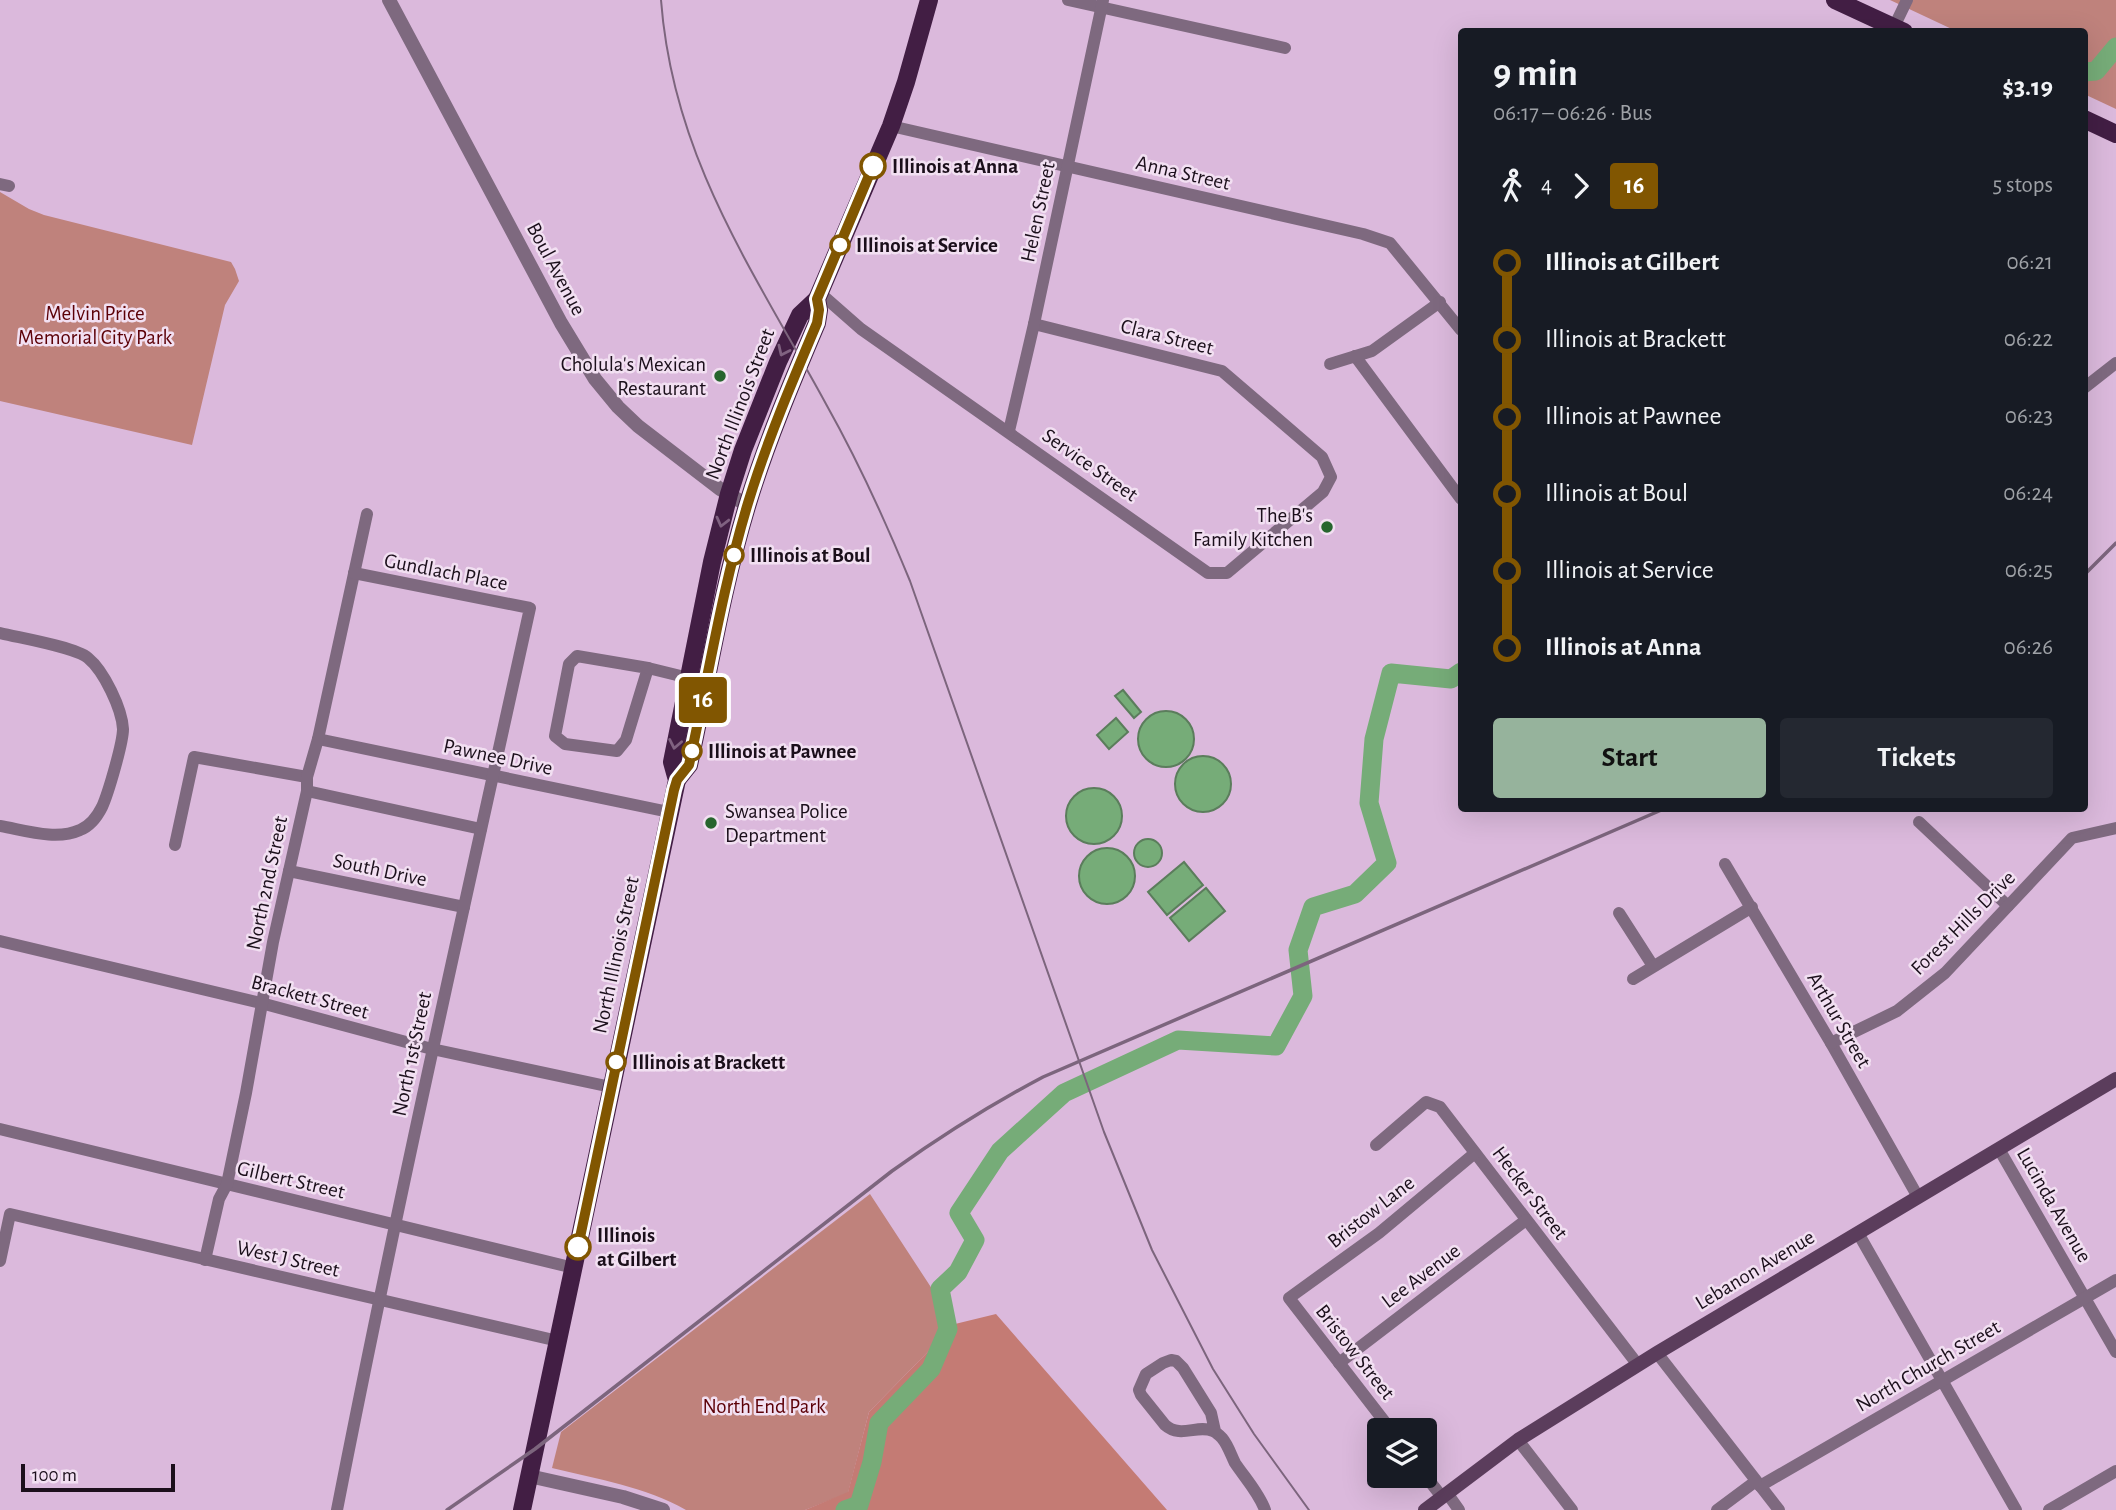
<!DOCTYPE html>
<meta charset="utf-8">
<style>
:root{--surface:#171b24;--page:#242831;--text:#f1f3f6;--muted:#9ea1a6;--accent:#96b39c}
body{margin:0;font-family:"Alegreya Sans",sans-serif;background:var(--page);color:var(--text);height:100vh;display:flex;flex-direction:column;font-size:26px;white-space:nowrap}
*{box-sizing:border-box;margin:0}
p{font-size:23px;color:var(--muted)}
.icon{flex:none;width:38px;height:38px;fill:none;stroke:currentColor;stroke-width:2;stroke-linecap:round;stroke-linejoin:round}
.map{position:relative;flex:1;overflow:hidden}
.panel{position:absolute;left:1458px;top:28px;width:630px;height:784px;display:flex;flex-direction:column;background:var(--surface);border-radius:7px;box-shadow:0 7px 28px #0002}
.panel>*{flex:none}
.badge{padding:0 14px;border-radius:5px;font-size:24px;line-height:46px}
.controls{position:absolute;left:1367px;top:1418px;display:grid;gap:14px}
.controls a{display:grid;place-items:center;width:70px;height:70px;border-radius:7px;background:var(--surface);box-shadow:0 7px 28px #0002;font-size:35px}
.scale{position:absolute;left:21px;bottom:18px;width:154px;box-sizing:border-box;padding-left:7px;border:4px solid #1b0f1b;border-top:0;font-size:19px;line-height:24px;white-space:nowrap;color:#1b0f1b;-webkit-text-stroke:5px #f2e0f2;paint-order:stroke}
.map>.badge{position:absolute;translate:-50% -50%;box-shadow:0 0 0 4px #fff}
.legs{display:flex;align-items:center;gap:10px;height:77px;padding:0 35px;font-size:23px}
.legs p{margin-inline-start:auto}
.head{display:flex;align-items:center;justify-content:space-between;height:119px;padding:0 35px}
h1{font-size:38px;font-weight:700;line-height:52px}
.action{display:flex;gap:14px;margin-top:auto;padding:14px 35px}
.action a{flex:1;height:80px;border-radius:7px;background:var(--accent);color:#111;font-size:28px;font-weight:700;line-height:80px;text-align:center}
.action a+a{background:var(--page);color:var(--text)}
ul{padding:0 35px;list-style:none}
li{display:flex;align-items:center;gap:24px;height:77px;font-size:26px}
li i{display:grid;place-items:center;width:10px;height:100%;margin:0 9px;background:currentColor}
li i::after{content:'';width:18px;height:18px;margin:-9px;border:5px solid;border-radius:50%;background:var(--surface)}
li p{margin-inline-start:auto}
li:first-child i{background:linear-gradient(#0000 50%,currentColor 0)}
li:last-child i{background:linear-gradient(currentColor 50%,#0000 0)}
.map>svg:first-child{display:block}
.green{fill:#bf827c}
.forest{fill:#c47b74}
.water{fill:#76ac78;stroke:#5b7d5c;stroke-width:2}
.lines{fill:none;stroke-linecap:round;stroke-linejoin:round}
.river{stroke:#76ac78;stroke-width:19}
.minor{stroke:#7e697f;stroke-width:12}
.tertiary{stroke:#7e697f;stroke-width:14}
.secondary{stroke:#5b3d5c;stroke-width:14}
.primary{stroke:#421e44;stroke-width:18}
.tram{stroke:#7c657d;stroke-width:2}
.rail{stroke:#7c657d;stroke-width:3.5}
.oneway{stroke:#806281}
.line-1-casing{stroke:#fff;stroke-width:16}
.line-1{stroke:#815601;stroke-width:10}
.stop-1-dot{fill:#fff;stroke:#815601;stroke-width:3.5}
.poi-dot{fill:#27652e;stroke:#f2e0f2;stroke-width:2.5}
.labels{text-anchor:middle;dominant-baseline:central;stroke-width:5;stroke-linejoin:round;paint-order:stroke}
.stop-label{font-size:21px;font-weight:bold;fill:#1b0f1b;stroke:#f2e0f2;text-anchor:start}
.street-label{font-size:21px;fill:#1b0f1b;stroke:#f2e0f2}
.park-label{font-size:21px;fill:#5c0007;stroke:#f2e0f2}
.poi-label{font-size:21px;fill:#1b0f1b;stroke:#f2e0f2;text-anchor:end}
</style>
<div class="map">
<svg width="2116" height="1510" viewBox="0 0 2116 1510">
<rect width="100%" height="100%" fill="#dbb9dc"/>
<g class="green">
<polygon points="1890,0 2116,0 2116,109 2084,94 2084,32 1956,31"/>
<polygon points="0,192 29,209 44,215 231,262 235,269 239,281 225,305 192,445 0,401"/>
<path d="M870,1194L955,1324L869,1412L848,1493L805,1510H686C646,1487 597,1479 552,1468L561,1432Z"/>
</g>
<polygon class="forest" points="996,1314 1167,1510 805,1510 848,1492 869,1412 955,1324"/>
<g class="water">
<polygon points="1123,690 1141,712 1134,718 1115,696"/>
<circle cx="1166" cy="739" r="28"/>
<polygon points="1116,718 1128,732 1109,749 1097,735"/>
<circle cx="1203" cy="784" r="28"/>
<circle cx="1094" cy="816" r="28"/>
<circle cx="1148" cy="853" r="14"/>
<circle cx="1107" cy="876" r="28"/>
<polygon points="1184,862 1203,885 1167,915 1148,892"/>
<polygon points="1206,888 1225,911 1189,941 1170,918"/>
</g>
<g class="lines">
<g class="river">
<polyline points="2084,72 2096,71 2116,47"/>
<polyline points="845,1510 859,1505 872,1462 879,1423 931,1369 948,1329 940,1289 958,1272 975,1240 959,1213 1000,1151 1064,1093 1178,1040 1276,1046 1303,996 1298,950 1313,907 1355,894 1387,863 1369,803 1374,739 1391,673 1451,679 1461,672"/>
</g>
<g class="minor">
<polyline points="1068,0 1285,48"/>
<polyline points="1894,27 1907,0"/>
<polyline points="891,126 1363,234 1390,243 1461,330"/>
<polyline points="0,184 9,186"/>
<polyline points="820,293 861,329 1208,573 1227,573 1323,492 1331,477 1322,457 1222,371 1034,324"/>
<polyline points="1355,356 1461,499"/>
<polyline points="1330,364 1372,351 1440,302"/>
<polyline points="2084,388 2116,363"/>
<polyline points="1009,431 1034,324 1103,0"/>
<path d="M0,633C20,638 75,647 88,658C104,671 122,709 123,729C123,743 108,794 102,807C97,817 90,826 80,830C56,841 24,830 0,826"/>
<polygon points="577,656 648,668 626,740 617,751 565,744 555,736 569,664"/>
<polyline points="648,668 697,680"/>
<polyline points="318,739 669,812"/>
<polyline points="307,791 481,829"/>
<polyline points="1919,822 2008,906"/>
<polyline points="175,845 194,757 307,777"/>
<polyline points="1725,864 1831,1043 1918,1197"/>
<polyline points="289,871 464,907"/>
<polyline points="1619,913 1653,966"/>
<polyline points="0,941 261,1003 432,1049 611,1087"/>
<polyline points="1633,979 1752,907"/>
<polyline points="1831,1043 1897,1011 1945,973 2072,838 2116,828"/>
<polyline points="0,1129 574,1268"/>
<polyline points="1376,1145 1426,1102 1440,1107 1638,1365"/>
<polyline points="1999,1149 2116,1352"/>
<polyline points="1858,1233 2016,1510"/>
<polyline points="205,1260 219,1199 227,1184 246,1093 273,942 307,791 307,777 318,739 367,514"/>
<polyline points="0,1261 10,1214 558,1341"/>
<polyline points="1657,1353 1779,1510"/>
<polyline points="1339,1363 1526,1220"/>
<polyline points="1391,1430 1289,1298 1379,1233 1475,1153"/>
<path d="M1215,1431L1211,1413L1183,1368L1176,1361L1171,1360L1163,1363L1146,1374L1139,1390L1141,1395L1165,1425C1181,1439 1197,1424 1213,1431C1216,1432 1220,1436 1222,1438C1228,1445 1231,1455 1235,1463C1245,1478 1259,1493 1265,1510"/>
<polyline points="1518,1440 1572,1510"/>
<polyline points="1424,1474 1442,1497"/>
<polyline points="1760,1486 2116,1280"/>
<polyline points="1447,1493 1459,1510"/>
<path d="M337,1510C396,1208 464,908 530,608L354,573"/>
<polyline points="1717,1510 1756,1481"/>
<polyline points="2049,1510 2116,1471"/>
</g>
<g class="tertiary">
<polyline points="389,0 561,323 595,379 618,407 638,426 720,489 747,505"/>
<polyline points="529,1476 623,1497 663,1510"/>
</g>
<polyline class="secondary" points="1425,1510 1518,1440 1657,1353 2116,1079"/>
<g class="primary">
<polyline points="1835,0 1904,32"/>
<polyline points="2084,119 2116,134"/>
<path d="M677,780L689,765C708,678 722,588 748,503C767,441 792,382 817,323L819,310L817,299L891,126L906,82L929,0"/>
<polyline points="522,1510 677,780 672,762 712,562 729,494 743,450 778,362 800,315 817,299"/>
</g>
<path class="tram" d="M661,0C673,158 753,270 826,404C858,461 885,520 910,581L1104,1132L1152,1250L1213,1369L1254,1434L1309,1510"/>
<g class="rail">
<polyline points="2084,575 2116,543"/>
<path d="M447,1510L535,1449L892,1171C941,1136 990,1105 1043,1077L1666,808"/>
</g>
</g>
<defs><path id="oneway-chevron" d="M-2-3.5L2.5 0L-2 3.5" fill="none" stroke-width="1.6" stroke-linecap="round" stroke-linejoin="round" transform="scale(1.75)"/></defs>
<g class="oneway">
<use href="#oneway-chevron" transform="translate(783 351) rotate(115)"/>
<use href="#oneway-chevron" transform="translate(722 522) rotate(104)"/>
<use href="#oneway-chevron" transform="translate(675 744) rotate(101)"/>
</g>
<g class="lines">
<g class="line-1-casing">
<path id="line-1" d="M578,1247L674,790L677,780L689,765C708,678 722,589 748,503C767,441 792,382 817,323L819,310L817,299L873,166"/>
</g>
<use href="#line-1" class="line-1"/>
</g>
<g class="stop-1-dot">
<circle cx="873" cy="166" r="12"/>
<circle cx="840" cy="245" r="9"/>
<circle cx="734" cy="555" r="9"/>
<circle cx="692" cy="751" r="9"/>
<circle cx="616" cy="1062" r="9"/>
<circle cx="578" cy="1247" r="12"/>
</g>
<g class="poi-dot">
<circle cx="720" cy="376" r="7"/>
<circle cx="1327" cy="527" r="7"/>
<circle cx="711" cy="823" r="7"/>
</g>
<g class="labels">
<g class="stop-label">
<text x="892" y="166">Illinois at Anna</text>
<text x="856" y="245">Illinois at Service</text>
<text x="750" y="555">Illinois at Boul</text>
<text x="708" y="751">Illinois at Pawnee</text>
<text x="632" y="1062">Illinois at Brackett</text>
<text x="597" y="1235">Illinois<tspan x="597" dy="24">at Gilbert</tspan></text>
</g>
<g class="street-label">
<text transform="translate(1183 173) rotate(13)">Anna Street</text>
<text transform="translate(1038 212) rotate(-78)">Helen Street</text>
<text transform="translate(556 269) rotate(62)">Boul Avenue</text>
<text transform="translate(1167 337) rotate(14)">Clara Street</text>
<text transform="translate(740 404) rotate(-69)">North Illinois Street</text>
<text transform="translate(1090 465) rotate(35)">Service Street</text>
<text transform="translate(446 572) rotate(11)">Gundlach Place</text>
<text transform="translate(498 757) rotate(12)">Pawnee Drive</text>
<text transform="translate(380 870) rotate(12)">South Drive</text>
<text transform="translate(267 883) rotate(-78)">North 2nd Street</text>
<text transform="translate(1963 923) rotate(-45)">Forest Hills Drive</text>
<text transform="translate(616 955) rotate(-78)">North Illinois Street</text>
<text transform="translate(310 997) rotate(15)">Brackett Street</text>
<text transform="translate(1839 1020) rotate(60)">Arthur Street</text>
<text transform="translate(412 1054) rotate(-78)">North 1st Street</text>
<text transform="translate(291 1180) rotate(13)">Gilbert Street</text>
<text transform="translate(1530 1193) rotate(53)">Hecker Street</text>
<text transform="translate(2054 1205) rotate(60)">Lucinda Avenue</text>
<text transform="translate(1371 1212) rotate(-38)">Bristow Lane</text>
<text transform="translate(288 1259) rotate(13)">West J Street</text>
<text transform="translate(1755 1270) rotate(-31)">Lebanon Avenue</text>
<text transform="translate(1421 1276) rotate(-37)">Lee Avenue</text>
<text transform="translate(1355 1352) rotate(52)">Bristow Street</text>
<text transform="translate(1928 1366) rotate(-30)">North Church Street</text>
</g>
<g class="park-label">
<text x="95" y="313">Melvin Price<tspan x="95" dy="24">Memorial City Park</tspan></text>
<text x="764" y="1406">North End Park</text>
</g>
<g class="poi-label">
<text x="706" y="364">Cholula's Mexican<tspan x="706" dy="24">Restaurant</tspan></text>
<text x="1313" y="515">The B's<tspan x="1313" dy="24">Family Kitchen</tspan></text>
<text x="725" y="811" text-anchor="start">Swansea Police<tspan x="725" dy="24">Department</tspan></text>
</g>
</g>
</svg>
<div class="controls">
<a><svg class="icon" aria-label="layers" viewBox="0 0 24 24"><path d="M12 4l9 5-9 5-9-5zM3 14l9 5 9-5"/></svg></a>
</div>
<div class="scale">100 m</div>
<b class="badge" style="left:703px;top:700px;background:#815601;color:#fff">16</b>
<section class="panel">
<div class="head"><div><h1>9 min</h1><p>06:17 – 06:26 · Bus</p></div><b>$3.19</b></div>
<div class="legs"><svg class="icon" aria-label="walk" viewBox="0 0 24 24"><circle cx="13" cy="4" r="2"/><path d="M13 8l-2 6 4 7M11 14l-3 7M7 12l3-4h3l4 4"/></svg>4<svg class="icon" aria-label="forward" viewBox="0 0 24 24"><path d="M9 5l7 7-7 7"/></svg><b class="badge" style="background:#815601;color:#fff">16</b><p>5 stops</p></div>
<ul>
<li><i style="color:#815601"></i><b>Illinois at Gilbert</b><p>06:21</p></li>
<li><i style="color:#815601"></i><span>Illinois at Brackett</span><p>06:22</p></li>
<li><i style="color:#815601"></i><span>Illinois at Pawnee</span><p>06:23</p></li>
<li><i style="color:#815601"></i><span>Illinois at Boul</span><p>06:24</p></li>
<li><i style="color:#815601"></i><span>Illinois at Service</span><p>06:25</p></li>
<li><i style="color:#815601"></i><b>Illinois at Anna</b><p>06:26</p></li>
</ul>
<div class="action"><a>Start</a><a>Tickets</a></div>
</section>
</div>
